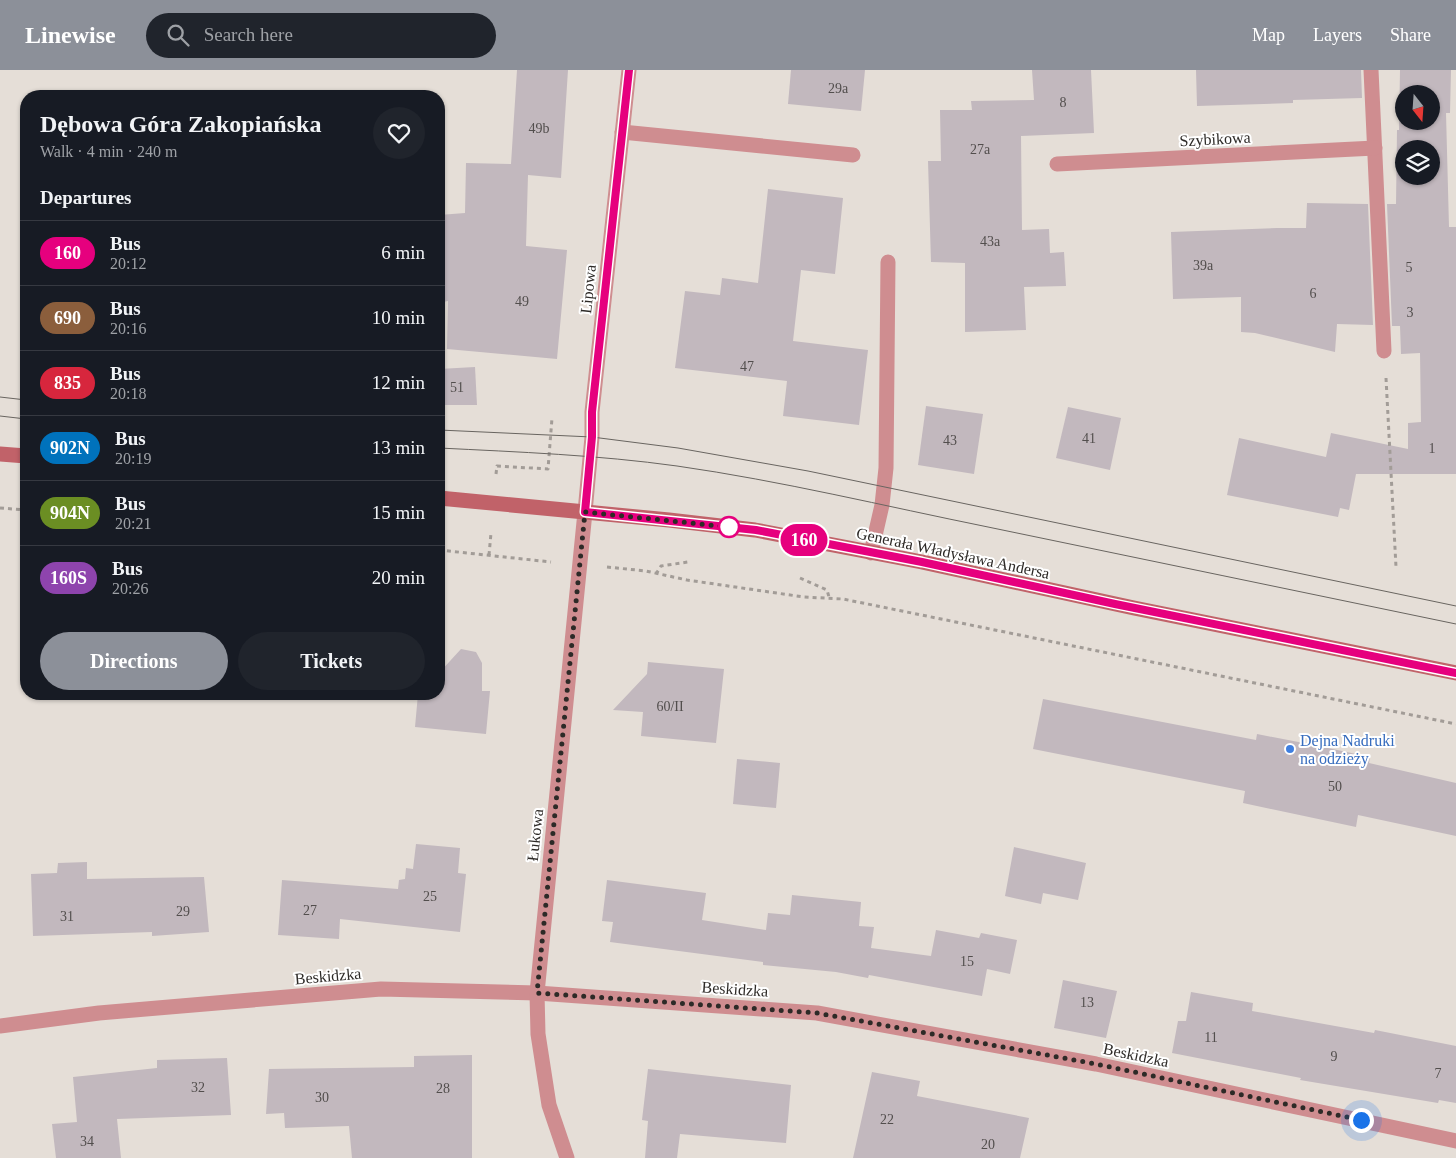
<!DOCTYPE html>
<meta charset="utf-8">
<style>
:root{--surface:#171b24;--page:#20242c;--text:#f1f3f6;--muted:#9ea1a6;--line:#363941;--accent:#8c9099}
body{margin:0;font-family:"Times New Roman",serif;background:var(--page);color:var(--text);height:100vh;display:flex;flex-direction:column;font-size:19px;white-space:nowrap}
*{box-sizing:border-box;margin:0}
p{font-size:16px;color:var(--muted)}
.icon{flex:none;width:28px;height:28px;fill:none;stroke:currentColor;stroke-width:2;stroke-linecap:round;stroke-linejoin:round}
.map{position:relative;flex:1;overflow:hidden}
.side{position:absolute;left:20px;top:20px;width:425px;height:610px;display:flex;flex-direction:column;background:var(--surface);border-radius:20px;box-shadow:0 1px 4px #0004}
.side>*{flex:none}
.badge{padding:0 10px;border-radius:16px;font-size:18px;line-height:32px}
.needle{width:32px;rotate:163deg}
.tools{position:absolute;left:1395px;top:15px;display:grid;gap:10px}
.tools a{display:grid;place-items:center;width:45px;height:45px;border-radius:50%;background:var(--surface);box-shadow:0 1px 4px #0004;font-size:25px}
.you{position:absolute;width:25px;height:25px;margin:-12px;border:4px solid #fff;border-radius:50%;background:#1a73e8;box-shadow:0 0 0 8px #1a73e833}
.map>.badge{position:absolute;translate:-50% -50%;box-shadow:0 0 0 2px #fff}
h2{padding:0 20px;font-size:19px;line-height:45px}
.round{display:grid;place-items:center;flex:none;width:52px;height:52px;border-radius:26px;background:var(--page)}
.head{display:flex;align-items:center;justify-content:space-between;height:85px;padding:0 20px}
h1{font-size:24px;font-weight:800;line-height:38px}
.action{display:flex;gap:10px;margin-top:auto;padding:10px 20px}
.action a{flex:1;height:58px;border-radius:30px;background:var(--accent);color:#fff;font-size:20px;font-weight:800;line-height:58px;text-align:center}
.action a+a{background:var(--page);color:var(--text)}
ul{padding:0;list-style:none}
li{display:flex;align-items:center;gap:15px;height:65px;padding:0 20px;border-top:1px solid var(--line)}
li div{flex:1}
li b{display:block;font-size:19px}
li em{font-style:normal}
li .badge{min-width:55px;font-weight:700;text-align:center}
header{display:flex;align-items:center;gap:30px;box-sizing:border-box;height:70px;padding:0 25px;background:var(--accent);color:#fff}
header strong{font-size:24px}
nav{display:flex;gap:28px;margin-inline-start:auto;font-size:18px}
.search{width:350px;height:45px;background:var(--page);display:flex;align-items:center;gap:12px;box-sizing:border-box;padding:0 18px;border-radius:28px;color:var(--muted);font-size:19px}
.map>svg:first-child{display:block}
.building{fill:#c2b8be;fill-rule:evenodd}
.lines{fill:none;stroke-linecap:round;stroke-linejoin:round}
.path{stroke:#a29c97;stroke-width:3;stroke-dasharray:4 4;stroke-linecap:butt}
.lane{stroke:#cf8d90;stroke-width:15}
.street{stroke:#cf8d90;stroke-width:15}
.secondary{stroke:#c16269;stroke-width:15}
.tram{stroke:#696560;stroke-width:1}
.line-casing{stroke:#fff;stroke-width:11}
.line{stroke:#e6007e;stroke-width:8}
.walk{stroke:#2d2a27;stroke-width:5;stroke-dasharray:0 9}
.stop-dot{fill:#fff;stroke:#e6007e;stroke-width:2.5}
.shop-dot{fill:#3f7fe0;stroke:#fff;stroke-width:2}
.labels{text-anchor:middle;dominant-baseline:central;stroke-width:4;stroke-linejoin:round;paint-order:stroke}
.number-label{font-size:14px;fill:#524e4d}
.street-label{font-size:16px;fill:#2d2a27;stroke:#fff}
.shop-label{font-size:16px;fill:#366cbe;stroke:#fff;text-anchor:start}
</style>
<header>
<strong>Linewise</strong>
<div class="search"><svg class="icon" aria-label="search" viewBox="0 0 24 24"><circle cx="10" cy="10" r="6"/><path d="M15 15l6 6"/></svg>Search here</div>
<nav><a>Map</a><a>Layers</a><a>Share</a></nav>
</header>
<div class="map">
<svg width="1456" height="1088" viewBox="0 0 1456 1088">
<rect width="100%" height="100%" fill="#e5ded7"/>
<g class="building">
<polygon points="517,0 568,0 561,108 528,105 526,176 567,180 557,289 447,279 448,231 443,232 442,207 439,207 439,145 465,143 466,93 511,94"/>
<polygon points="791,0 865,0 861,41 788,34"/>
<polygon points="1032,0 1091,0 1094,63 1021,66 1022,160 1049,159 1050,183 1064,182 1066,216 1024,217 1026,260 965,262 965,193 931,192 928,91 941,91 940,40 972,40 971,31 1034,30"/>
<polygon points="1196,0 1361,0 1362,28 1293,30 1293,33 1197,36"/>
<path d="M1400,0H1451L1450,43H1446L1449,157H1456V404H1356L1349,440L1340,438L1338,447L1227,425L1239,368L1326,387L1331,363L1408,379V353L1421,352L1420,283L1401,284L1400,256H1392L1387,134H1396L1397,60H1399ZM1404,24H1431V51H1404ZM1404,79H1431V106H1404Z"/>
<polygon points="768,119 843,128 835,204 801,200 793,271 868,280 859,355 783,346 787,311 675,298 685,221 720,225 722,208 758,213"/>
<polygon points="1307,133 1368,134 1373,255 1337,254 1335,282 1255,263 1241,262 1241,227 1173,229 1171,162 1277,158 1306,158"/>
<polygon points="475,297 477,335 439,335 439,299"/>
<polygon points="926,336 983,344 974,404 918,395"/>
<polygon points="1068,337 1121,348 1110,400 1056,388"/>
<polygon points="461,579 476,582 482,593 482,621 490,621 486,664 415,657 418,624 439,624 439,603"/>
<polygon points="648,592 724,599 716,673 641,666 643,642 613,640 647,604"/>
<polygon points="1043,629 1256,670 1257,664 1314,675 1370,687 1369,693 1456,713 1456,766 1358,745 1356,757 1243,733 1245,721 1033,679"/>
<polygon points="737,689 780,693 776,738 733,734"/>
<polygon points="416,774 460,778 458,803 466,804 460,862 340,849 339,869 278,865 282,810 398,819 399,810 405,809 406,798 413,799"/>
<polygon points="1014,777 1086,793 1078,830 1043,823 1041,834 1005,826"/>
<polygon points="87,792 87,809 204,807 209,862 152,866 152,862 33,866 31,804 57,803 58,793"/>
<polygon points="607,810 706,823 702,850 766,860 768,843 790,845 792,825 861,832 859,856 874,857 871,878 931,886 936,860 979,868 981,863 1017,870 1010,904 987,899 982,926 869,905 868,908 836,902 763,895 763,892 610,872 613,852 602,851"/>
<polygon points="1063,910 1117,921 1106,968 1054,958"/>
<polygon points="1191,922 1253,933 1252,941 1374,963 1375,960 1456,976 1456,1033 1439,1030 1438,1033 1300,1010 1301,1008 1172,983 1178,951 1186,951"/>
<polygon points="472,985 472,1088 352,1088 349,1056 285,1058 284,1043 266,1044 269,999 414,997 414,986"/>
<polygon points="227,988 231,1045 117,1049 121,1088 56,1088 52,1054 77,1052 73,1007 157,998 157,990"/>
<polygon points="648,999 791,1015 786,1073 680,1064 677,1088 645,1088 648,1051 642,1050"/>
<polygon points="872,1002 920,1011 917,1026 1029,1048 1020,1088 853,1088"/>
</g>
<g class="lines">
<g class="path">
<polyline points="1386,308 1396,497"/>
<polyline points="496,404 497,396 548,399 552,348"/>
<polyline points="0,438 26,440"/>
<polyline points="439,480 551,492"/>
<polyline points="489,485 491,463"/>
<polyline points="607,497 646,501 687,510 804,527 843,529 1456,654"/>
<polyline points="656,504 661,496 688,492"/>
<polyline points="800,508 827,520 829,527"/>
</g>
<g class="lane">
<polyline points="1371,0 1384,281"/>
<polyline points="622,62 853,85"/>
<polyline points="1057,94 1375,78"/>
<polyline points="871,483 882,435 886,398 888,192"/>
</g>
<g class="street">
<polyline points="0,956 99,943 381,919 537,923 817,943 1096,994 1456,1071"/>
<polyline points="567,1088 549,1035 538,964 537,923 585,442 592,367 592,342 629,0"/>
</g>
<g class="secondary">
<polyline points="0,384 26,386"/>
<polyline points="439,428 669,450 755,460 922,492 1134,538 1456,603"/>
</g>
<g class="tram">
<polyline points="0,327 26,330"/>
<polyline points="0,346 26,349"/>
<polyline points="439,360 592,367 678,378 808,401 1456,536"/>
<path d="M439,378C519,382 598,385 677,396C782,411 884,436 988,457C1144,489 1300,522 1456,554"/>
</g>
</g>
<g class="lines">
<g class="line-casing">
<polyline id="line" points="629,0 592,342 592,367 585,442 756,460 922,492 1115,534 1456,603"/>
</g>
<use href="#line" class="line"/>
<polyline class="walk" points="729,457 585,442 537,923 817,943 1096,994 1361,1050"/>
</g>
<circle class="stop-dot" cx="729" cy="457" r="10"/>
<circle class="shop-dot" cx="1290" cy="679" r="5"/>
<g class="labels">
<g class="number-label">
<text x="838" y="18">29a</text>
<text x="1063" y="32">8</text>
<text x="539" y="58">49b</text>
<text x="980" y="79">27a</text>
<text x="990" y="171">43a</text>
<text x="1203" y="195">39a</text>
<text x="1409" y="197">5</text>
<text x="1313" y="223">6</text>
<text x="522" y="231">49</text>
<text x="1410" y="242">3</text>
<text x="747" y="296">47</text>
<text x="457" y="317">51</text>
<text x="1089" y="368">41</text>
<text x="950" y="370">43</text>
<text x="1432" y="378">1</text>
<text x="670" y="636">60/II</text>
<text x="1335" y="716">50</text>
<text x="430" y="826">25</text>
<text x="310" y="840">27</text>
<text x="183" y="841">29</text>
<text x="67" y="846">31</text>
<text x="967" y="891">15</text>
<text x="1087" y="932">13</text>
<text x="1211" y="967">11</text>
<text x="1334" y="986">9</text>
<text x="1438" y="1003">7</text>
<text x="198" y="1017">32</text>
<text x="443" y="1018">28</text>
<text x="322" y="1027">30</text>
<text x="887" y="1049">22</text>
<text x="87" y="1071">34</text>
<text x="988" y="1074">20</text>
</g>
<g class="street-label">
<text transform="translate(1215 69) rotate(-3)">Szybikowa</text>
<text transform="translate(588 219) rotate(-84)">Lipowa</text>
<text transform="translate(953 483) rotate(12)">Generała Władysława Andersa</text>
<text transform="translate(535 765) rotate(-84)">Łukowa</text>
<text transform="translate(328 906) rotate(-5)">Beskidzka</text>
<text transform="translate(735 919) rotate(4)">Beskidzka</text>
<text transform="translate(1136 985) rotate(12)">Beskidzka</text>
</g>
<g class="shop-label">
<text x="1300" y="670">Dejna Nadruki<tspan x="1300" dy="18">na odzieży</tspan></text>
</g>
</g>
</svg>
<div class="tools">
<a><svg class="needle" viewBox="-14 -14 28 28"><path d="M0-13l5 13h-10z" fill="#e53935"/><path d="M0 13l5-13h-10z" fill="#9ea1a6"/></svg></a>
<a><svg class="icon" aria-label="layers" viewBox="0 0 24 24"><path d="M12 4l9 5-9 5-9-5zM3 14l9 5 9-5"/></svg></a>
</div>
<div class="you" style="left:1361px;top:1050px"></div>
<b class="badge" style="left:804px;top:470px;background:#e6007e;color:#fff">160</b>
<section class="side">
<div class="head"><div><h1>Dębowa Góra Zakopiańska</h1><p>Walk · 4 min · 240 m</p></div><a class="round"><svg class="icon" aria-label="heart" viewBox="0 0 24 24"><path d="M12 20l-8-8c-3-5 5-10 8-4 3-6 11-1 8 4z"/></svg></a></div>
<h2>Departures</h2>
<ul>
<li><span class="badge" style="background:#e6007e;color:#fff">160</span><div><b>Bus</b><p>20:12</p></div><em>6 min</em></li>
<li><span class="badge" style="background:#8b5e3c;color:#fff">690</span><div><b>Bus</b><p>20:16</p></div><em>10 min</em></li>
<li><span class="badge" style="background:#d7263d;color:#fff">835</span><div><b>Bus</b><p>20:18</p></div><em>12 min</em></li>
<li><span class="badge" style="background:#0072bc;color:#fff">902N</span><div><b>Bus</b><p>20:19</p></div><em>13 min</em></li>
<li><span class="badge" style="background:#6b8e23;color:#fff">904N</span><div><b>Bus</b><p>20:21</p></div><em>15 min</em></li>
<li><span class="badge" style="background:#8e44ad;color:#fff">160S</span><div><b>Bus</b><p>20:26</p></div><em>20 min</em></li>
</ul>
<div class="action"><a>Directions</a><a>Tickets</a></div>
</section>
</div>
